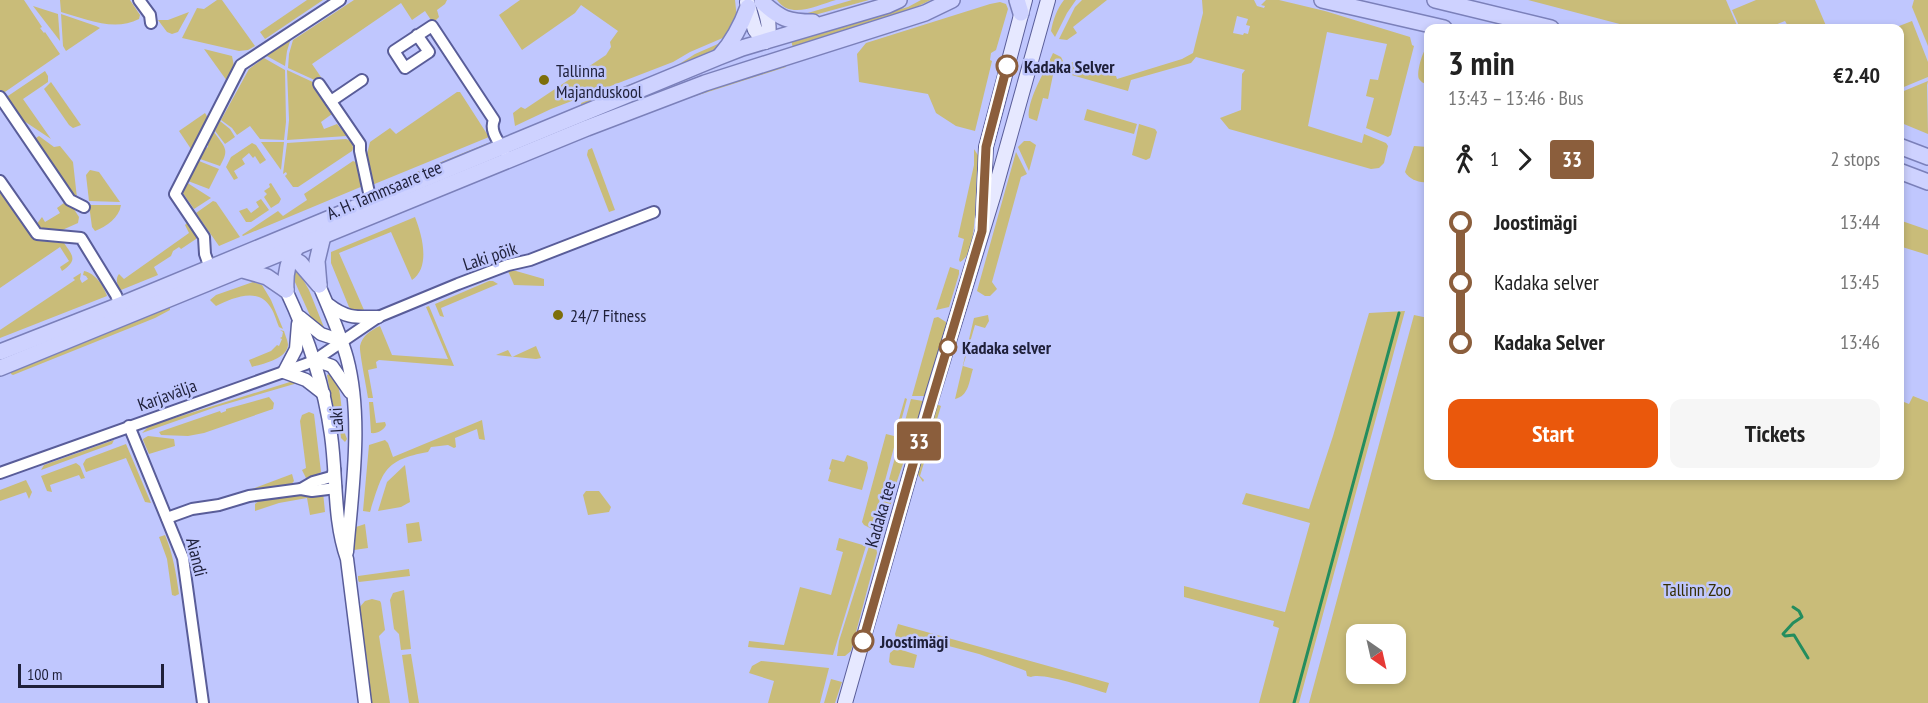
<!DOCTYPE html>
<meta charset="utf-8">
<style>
:root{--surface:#fff;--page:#f6f6f6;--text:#222;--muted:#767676;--accent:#ea580c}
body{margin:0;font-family:"PT Sans Narrow",sans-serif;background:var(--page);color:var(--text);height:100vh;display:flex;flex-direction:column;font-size:22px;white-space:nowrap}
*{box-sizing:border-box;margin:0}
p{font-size:20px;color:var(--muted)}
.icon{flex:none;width:33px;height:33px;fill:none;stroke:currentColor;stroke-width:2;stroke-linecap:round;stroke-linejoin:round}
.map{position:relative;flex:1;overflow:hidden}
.panel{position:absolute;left:1424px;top:24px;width:480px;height:456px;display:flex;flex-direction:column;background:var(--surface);border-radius:12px;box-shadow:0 3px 9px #0003}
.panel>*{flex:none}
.badge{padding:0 12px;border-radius:4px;font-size:21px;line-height:39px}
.needle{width:39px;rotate:146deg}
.tools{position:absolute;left:1346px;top:624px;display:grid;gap:12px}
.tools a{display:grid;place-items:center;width:60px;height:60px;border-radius:12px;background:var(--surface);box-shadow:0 3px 9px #0003;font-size:30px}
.scale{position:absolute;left:18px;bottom:15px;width:146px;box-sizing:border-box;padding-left:6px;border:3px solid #1f203a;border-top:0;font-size:16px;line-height:21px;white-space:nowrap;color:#1f203a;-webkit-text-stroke:4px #c0c7fe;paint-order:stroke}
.map>.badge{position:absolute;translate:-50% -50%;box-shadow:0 0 0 3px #fff}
.legs{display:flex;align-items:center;gap:9px;height:66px;padding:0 24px;font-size:20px}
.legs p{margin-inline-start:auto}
.headline{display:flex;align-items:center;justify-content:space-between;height:102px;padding:0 24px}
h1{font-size:33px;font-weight:800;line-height:45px}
.primary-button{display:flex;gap:12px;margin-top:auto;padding:12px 24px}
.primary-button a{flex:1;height:69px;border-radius:12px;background:var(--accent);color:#fff;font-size:24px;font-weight:800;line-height:69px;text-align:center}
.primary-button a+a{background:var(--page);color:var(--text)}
ul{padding:0 24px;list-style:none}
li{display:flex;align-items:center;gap:21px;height:60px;font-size:22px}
li i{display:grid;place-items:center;width:9px;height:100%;margin:0 8px;background:currentColor}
li i::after{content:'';width:15px;height:15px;margin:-8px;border:4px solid;border-radius:50%;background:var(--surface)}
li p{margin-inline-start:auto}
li:first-child i{background:linear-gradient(#0000 50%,currentColor 0)}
li:last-child i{background:linear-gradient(currentColor 50%,#0000 0)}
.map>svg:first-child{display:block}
.green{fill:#c9bc79;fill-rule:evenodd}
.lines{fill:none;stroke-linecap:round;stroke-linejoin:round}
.stream{stroke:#248d5e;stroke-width:3}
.minor-casing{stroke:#595d99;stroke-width:14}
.tertiary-casing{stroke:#595d99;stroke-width:15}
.secondary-casing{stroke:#595d99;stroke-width:16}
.primary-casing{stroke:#7b80ba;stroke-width:18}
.minor{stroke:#fff;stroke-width:10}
.tertiary{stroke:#fff;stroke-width:12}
.secondary{stroke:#e6e8ff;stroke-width:14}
.primary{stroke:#ced2ff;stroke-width:15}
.line-1-casing{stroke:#fff;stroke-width:14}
.line-1{stroke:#8b5e3c;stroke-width:9}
.stop-1-dot{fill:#fff;stroke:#8b5e3c;stroke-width:3}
.poi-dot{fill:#7d6e0a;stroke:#c0c7fe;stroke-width:2}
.labels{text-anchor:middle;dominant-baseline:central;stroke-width:5;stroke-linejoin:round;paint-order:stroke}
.stop-label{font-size:18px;font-weight:bold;fill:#1f203a;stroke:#c0c7fe;text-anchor:start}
.poi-label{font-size:18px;fill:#1f203a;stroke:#c0c7fe;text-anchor:start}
.street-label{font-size:18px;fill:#1f203a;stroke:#c0c7fe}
.park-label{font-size:18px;fill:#362f04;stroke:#c0c7fe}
</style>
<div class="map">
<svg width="1928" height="703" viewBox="0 0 1928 703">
<rect width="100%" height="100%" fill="#c0c7fe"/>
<g class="green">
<polygon points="0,0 24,0 42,27 40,28 44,33 45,32 60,54 2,94 0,91"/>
<path d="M60,0H130L140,15L139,19C114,32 86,19 61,12Z"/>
<polygon points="217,0 222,0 255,46 248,50 239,51 182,38 197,8 204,9"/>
<polygon points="307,0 323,0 265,39 260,32"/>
<polygon points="354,0 447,0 445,4 437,10 439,17 435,21 431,20 425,11 412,20 401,3 312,64 323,80 319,82 288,68 289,54 293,40"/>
<polygon points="520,0 735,0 737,19 732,34 690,52 673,62 551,109 515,126 513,113 521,107 525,109 606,55 611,47 610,42 618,31 581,5 575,13 522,50 499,15"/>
<path d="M777,0H836C817,5 791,20 777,0Z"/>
<polygon points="852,0 869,0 811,16 801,15"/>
<polygon points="921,0 931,0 912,9 793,48 791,40 894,11 908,7"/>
<path d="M1064,0H1076L1067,13L1055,37L1051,31C1053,20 1057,9 1064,0Z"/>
<polygon points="1082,0 1107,0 1073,27 1077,33 1067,40 1059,39 1075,7"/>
<path d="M1202,0H1254L1257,6L1264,8L1265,6L1261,5L1266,0H1279L1325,11L1410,37L1412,45L1414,46L1391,135L1388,137L1366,128L1374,98L1366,96L1370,79L1378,80L1387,44L1327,32L1308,126L1362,143L1364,134L1386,143L1388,146L1384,163L1379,168L1371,169L1229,129L1220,118L1241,110L1242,74L1245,70L1196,57L1191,63L1131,80L1128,91L1068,74L1072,62L1076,63L1080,72L1116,76L1117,79L1182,59L1193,53L1203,13ZM1237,16L1248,19L1246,25L1250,26L1248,34L1244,33L1243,35L1233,33Z"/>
<polygon points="1528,0 1726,0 1738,28 1635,28"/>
<polygon points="1756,0 1815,0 1827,28 1789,28 1785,21 1767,28 1740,28 1732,10"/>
<polygon points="1914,0 1928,0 1928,46 1912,7"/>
<polygon points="1000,2 1006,4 1008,9 996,50 991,53 990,60 992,61 975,131 956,126 936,113 928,94 859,82 857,54 866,43 990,4"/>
<polygon points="33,6 58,14 60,41"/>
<polygon points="189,12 178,32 172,34 167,32 158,20 168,20"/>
<polygon points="61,14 96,26 100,28 66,51 63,46"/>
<polygon points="1912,21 1928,62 1928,77 1899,89 1899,28 1894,28"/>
<polygon points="291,38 287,51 285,66 265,55"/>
<polygon points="727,40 718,49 707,54 582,107 581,103 673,68 695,54"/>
<path d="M1428,45V85C1424,83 1422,83 1419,79C1416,72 1423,50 1428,45Z"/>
<polygon points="204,49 232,56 234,66 227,81"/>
<path d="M1053,53L1061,57L1063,61L1057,75H1053L1048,99L1043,98L1037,121L1029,118C1026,102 1046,69 1053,53Z"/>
<polygon points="264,58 285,70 286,122 284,140 260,139 250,126 237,135 232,128 221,120 249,69"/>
<polygon points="785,64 786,67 683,100 683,98"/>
<polygon points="287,70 317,84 313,87 332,114 321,122 324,129 337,124 347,136 287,140 289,120"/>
<polygon points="45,71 48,76 48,82 23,99 51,139 18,117 5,98"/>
<polygon points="1928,81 1927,85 1928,134 1899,122 1899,93"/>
<polygon points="51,82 81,125 73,128 69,125 44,89"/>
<polygon points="457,92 460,92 489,137 372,185 366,158 370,142 390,128 396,134"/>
<polygon points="1087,109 1137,124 1134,134 1084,120"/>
<polygon points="205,113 208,118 191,149 179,131"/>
<polygon points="220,121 230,129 235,137 225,144 215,131"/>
<polygon points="1139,124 1155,129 1157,132 1150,158 1146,160 1132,155"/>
<path d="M214,132C225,148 230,149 220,166L200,159L205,149L208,147V144Z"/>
<polygon points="39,136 54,147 60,146 73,162 77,198 73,199 33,140"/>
<path d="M346,139C351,140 355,147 352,151L298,187H293L285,176L287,174L286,172L283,174L287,143Z"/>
<polygon points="1024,141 1030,141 1036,145 1029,171 1018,147"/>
<polygon points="261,142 284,142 281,170"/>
<polygon points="252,143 256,145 266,160 260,164 255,156 253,158 249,153 242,159 245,164 234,171 238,178 234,180 226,167 231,157"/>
<polygon points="488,143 486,145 391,185 377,188"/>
<path d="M1414,146L1428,147V181L1426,182C1419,183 1409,179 1405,172Z"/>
<polygon points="592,148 615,210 609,212 587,155 588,150"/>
<path d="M974,149L979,157C973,177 981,252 960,262L959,260L964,239L958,237L974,165Z"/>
<polygon points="1016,152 1027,174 1021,177 992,282 997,289 990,296 985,296 977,291"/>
<polygon points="199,161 219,169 209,189 188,181"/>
<polygon points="353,161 358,163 363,186 243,236 242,235 278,211 283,216 307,200 304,194"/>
<polygon points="90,170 99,172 120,202 89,201 86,175"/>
<polygon points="186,182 211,198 194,209 180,189"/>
<polygon points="271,183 281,199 279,203 271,208 264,197 267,194 264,191 270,187 269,184"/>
<path d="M0,189L33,237L43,241L64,243C73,256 78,260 62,271L60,267L69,261L60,247L0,288Z"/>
<polygon points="261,199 269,210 251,222 246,222 239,211 247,208 251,213 259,207 256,202"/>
<polygon points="68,200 79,217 78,223 60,231 41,230 36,225 42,217 45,222 60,213 57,208"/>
<polygon points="213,201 216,202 240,237 219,246 196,213"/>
<path d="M89,205H121C119,218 107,226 95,231L92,227Z"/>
<path d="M415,217C422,235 431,267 412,280L391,232L339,253L364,310H352L349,307L331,263V252Z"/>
<polygon points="1899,220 1928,230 1928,255 1899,246"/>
<path d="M187,223L196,234V239L181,249L179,247L173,251L171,256L154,267L158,275L121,290C117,286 115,279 119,274L124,279L189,233L185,225Z"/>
<polygon points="950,267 959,270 959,274 949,307 936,310"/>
<polygon points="297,269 309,290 325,330 312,320 290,271"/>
<path d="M84,271C95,273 104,286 107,296L0,338V330L75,280L73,278L81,273L80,279L82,283L88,279L86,276L83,275Z"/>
<polygon points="508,271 516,271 544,279 544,286 514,285"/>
<polygon points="489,281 493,281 498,284 441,308 444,317 440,316 435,304"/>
<path d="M253,282L262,285L271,300L283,329L279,327C276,320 274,311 269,305C256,287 231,299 216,306L210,300L216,295Z"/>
<path d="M429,306L454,366L379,360L376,362L377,368L368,370L373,398H368C367,390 359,351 360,346C362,336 371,330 380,326L392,355L448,359L426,307Z"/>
<polygon points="170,307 170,310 155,318 13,375 11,374 11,372"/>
<polygon points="1405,311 1299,703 1259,703 1279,628 1273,626 1274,621 1184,597 1184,586 1285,612 1310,523 1242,504 1246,493 1309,509 1333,436 1369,313"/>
<path d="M988,315L989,321L985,328L975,325L963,366L973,369C969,381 969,396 955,399L974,318Z"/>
<path d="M1414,315L1428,318V476H1899V400L1909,404L1913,396L1928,402V703H1309ZM1356,634H1395V674H1356Z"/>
<polygon points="938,317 946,322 946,325 925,396 912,396 934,318"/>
<path d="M280,330L284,331C285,335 288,341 288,345C287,359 262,364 252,367L249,360L271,351L277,345L279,346L282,339L280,338L282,337L283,332Z"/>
<polygon points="536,346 541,358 536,359 496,355 508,350 512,357"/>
<path d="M332,373C345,392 339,419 347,439L345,442L341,438L339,421L331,399L327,375Z"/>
<polygon points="293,381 301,382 216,407 142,433 149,426"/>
<polygon points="269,397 274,403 273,409 204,433 188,436 161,435 159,432 220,411 221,413 226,411 226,409"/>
<polygon points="905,398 907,399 872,529 864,525 862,522 886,434 894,436"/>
<polygon points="911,399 923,401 916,426 896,484 885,527 877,529 876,527"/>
<path d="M369,402H373L376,423L385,422L386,425C384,430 377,434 371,433Z"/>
<polygon points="936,404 941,406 920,476 924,480 923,482 917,473"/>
<polygon points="309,412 314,414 321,472 314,476 306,478 302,470 306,468 300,421 302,415"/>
<path d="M482,420L485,440L479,439L477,429L455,438L456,447L454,448L448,445L431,447L428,452C383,460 383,472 370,512L363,511L369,445L385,440L388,443L393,457Z"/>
<polygon points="148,436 174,439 175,446 149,454 143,440 143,439"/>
<polygon points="114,440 112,444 41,470 44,465"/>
<polygon points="126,444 151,503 145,502 126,458 86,472 83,464 86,459"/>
<polygon points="847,455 867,462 868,468 862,490 828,481 831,470 829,469 832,459 844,462"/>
<polygon points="76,463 80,466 85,478 81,479 79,475 50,485 52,492 47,491 41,476"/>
<polygon points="405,465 410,502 401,507 378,511 387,482"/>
<polygon points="292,474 294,481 290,486 244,492"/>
<polygon points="26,480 32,492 29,499 26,492 0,501 0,490"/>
<polygon points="586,491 599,491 611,507 609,512 588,515 583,495"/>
<polygon points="323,492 325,512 310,515 307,498 279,503 255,511 255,504 260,500"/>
<polygon points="419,522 422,541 408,543 406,524"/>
<polygon points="365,524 368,548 354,550 354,530 356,527"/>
<path d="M165,535C173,554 176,573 179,594L175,596L172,595L167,559L159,537Z"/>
<polygon points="839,538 866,546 833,655 748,647 749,641 784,645 800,587 831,595 843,552 836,550"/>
<polygon points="870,543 876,546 877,553 851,651 845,656 837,656 839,641"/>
<polygon points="409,569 410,576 359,582 358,580 358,576"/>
<polygon points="404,590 411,649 401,650 399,634 394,629 390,600 393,593"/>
<polygon points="372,599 380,601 381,603 385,630 379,636 390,703 371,703 359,608 365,601"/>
<path d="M898,624L1109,683L1106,693C1091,689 1043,672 1031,677L1027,676L1026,671L1021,669L979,654L922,639L917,648L898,643L895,634Z"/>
<polygon points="896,648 917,655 914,668 892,665 889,662 890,653"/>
<polygon points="411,654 419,703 409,703 402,655"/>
<polygon points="761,661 829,668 820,703 768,703 774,681 749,673 752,666"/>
<polygon points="831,679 842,682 835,703 824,703"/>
</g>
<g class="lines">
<g class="stream">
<polyline points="1793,607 1799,611 1802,617 1793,623 1783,634 1785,636 1794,635 1808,658"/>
<polyline points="1294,703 1399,313"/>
</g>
<g class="minor-casing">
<g id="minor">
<polyline points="139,0 150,15 151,23"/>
<path d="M417,35L429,52L405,68L394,51L432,26L494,120C489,131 499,142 504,151"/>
<polyline points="319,84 360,144 360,151 371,202"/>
<polyline points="0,97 70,200 84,207"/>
<polyline points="331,101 362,80"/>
<polyline points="0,181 37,234 81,238 116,295 122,310"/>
<polyline points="210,274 210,268 205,254 204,237 175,194 241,65 340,0"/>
<polyline points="129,426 183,558 203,703"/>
<polyline points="0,473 306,364 315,360 378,317 458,284 508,265 530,260 654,212"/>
<polyline points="301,489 313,482 331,477 335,470"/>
<polyline points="167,518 192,509 219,505 249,496 301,489 312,491 336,488"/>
</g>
</g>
<g class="tertiary-casing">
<g id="tertiary">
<path d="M319,285C329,309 340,333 347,358C363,418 352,491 347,552"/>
<path d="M286,290C308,337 324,384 331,435C337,477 333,519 347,559L365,703"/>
<path d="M329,305C347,319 357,317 378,317"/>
<polyline points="300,317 321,334 342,341"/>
<polyline points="298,324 296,349 284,372 306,380 324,394"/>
<polyline points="315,360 332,366 350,392"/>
</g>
</g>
<g class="secondary-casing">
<g id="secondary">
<path d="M747,2L755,30L765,42C773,28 766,14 762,0"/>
<polyline points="983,215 986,147 1025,0"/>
<polyline points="845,703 931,400 993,197 1048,0"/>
</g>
</g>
<g class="primary-casing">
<g id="primary">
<polyline points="1017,0 1021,13"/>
<polyline points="1322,0 1444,28"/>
<polyline points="1435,0 1551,28"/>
<path d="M762,2C781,19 788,22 813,22"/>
<path d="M720,56C733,41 741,26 748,7"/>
<polyline points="1899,146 1928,157"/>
<polyline points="1899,171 1928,182"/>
<polyline points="281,252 300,263 319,285"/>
<polyline points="243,270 267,277 286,290"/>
<polyline points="319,285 317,261 323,236"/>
<path d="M286,290C285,272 288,260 298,245"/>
<polyline points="0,352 120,305 719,57 742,48 888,5 899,0"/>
<polyline points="0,368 587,128 705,83 925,13 952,0"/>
</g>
</g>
<use href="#minor" class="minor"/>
<use href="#tertiary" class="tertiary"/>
<use href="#secondary" class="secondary"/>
<use href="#primary" class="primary"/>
</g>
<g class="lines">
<g class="line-1-casing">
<polyline id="line-1" points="863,641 919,443 982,231 986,147 1007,66"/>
</g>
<use href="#line-1" class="line-1"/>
</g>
<g class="stop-1-dot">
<circle cx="1007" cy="66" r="10"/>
<circle cx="948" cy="347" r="8"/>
<circle cx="863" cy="641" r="10"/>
</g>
<g class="poi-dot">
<circle cx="544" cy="80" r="6"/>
<circle cx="558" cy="315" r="6"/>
</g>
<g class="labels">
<g class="stop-label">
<text x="1024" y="66">Kadaka Selver</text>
<text x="962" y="347">Kadaka selver</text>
<text x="880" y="641">Joostimägi</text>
</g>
<g class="poi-label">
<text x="556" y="70">Tallinna<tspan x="556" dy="21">Majanduskool</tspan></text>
<text x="570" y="315">24/7 Fitness</text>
</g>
<g class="street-label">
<text transform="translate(384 190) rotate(-23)">A. H. Tammsaare tee</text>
<text transform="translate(490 256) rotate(-18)">Laki põik</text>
<text transform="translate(167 395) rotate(-20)">Karjavälja</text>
<text transform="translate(336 420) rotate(-93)">Laki</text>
<text transform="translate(880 514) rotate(-74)">Kadaka tee</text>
<text transform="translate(197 557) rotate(76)">Aiandi</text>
</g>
<g class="park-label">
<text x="1697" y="589">Tallinn Zoo</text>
</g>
</g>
</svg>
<div class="tools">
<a><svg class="needle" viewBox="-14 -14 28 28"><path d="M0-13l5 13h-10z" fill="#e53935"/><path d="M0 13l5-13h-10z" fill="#767676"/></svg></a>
</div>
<div class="scale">100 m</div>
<b class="badge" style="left:919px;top:441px;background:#8b5e3c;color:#fff">33</b>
<section class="panel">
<div class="headline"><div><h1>3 min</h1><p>13:43 – 13:46 · Bus</p></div><b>€2.40</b></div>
<div class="legs"><svg class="icon" aria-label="walk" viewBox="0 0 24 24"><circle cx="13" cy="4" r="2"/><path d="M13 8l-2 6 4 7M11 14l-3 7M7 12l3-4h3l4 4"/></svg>1<svg class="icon" aria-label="forward" viewBox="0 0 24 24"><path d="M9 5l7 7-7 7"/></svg><b class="badge" style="background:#8b5e3c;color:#fff">33</b><p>2 stops</p></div>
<ul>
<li><i style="color:#8b5e3c"></i><b>Joostimägi</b><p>13:44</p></li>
<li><i style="color:#8b5e3c"></i><span>Kadaka selver</span><p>13:45</p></li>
<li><i style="color:#8b5e3c"></i><b>Kadaka Selver</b><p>13:46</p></li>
</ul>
<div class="primary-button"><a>Start</a><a>Tickets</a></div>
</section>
</div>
